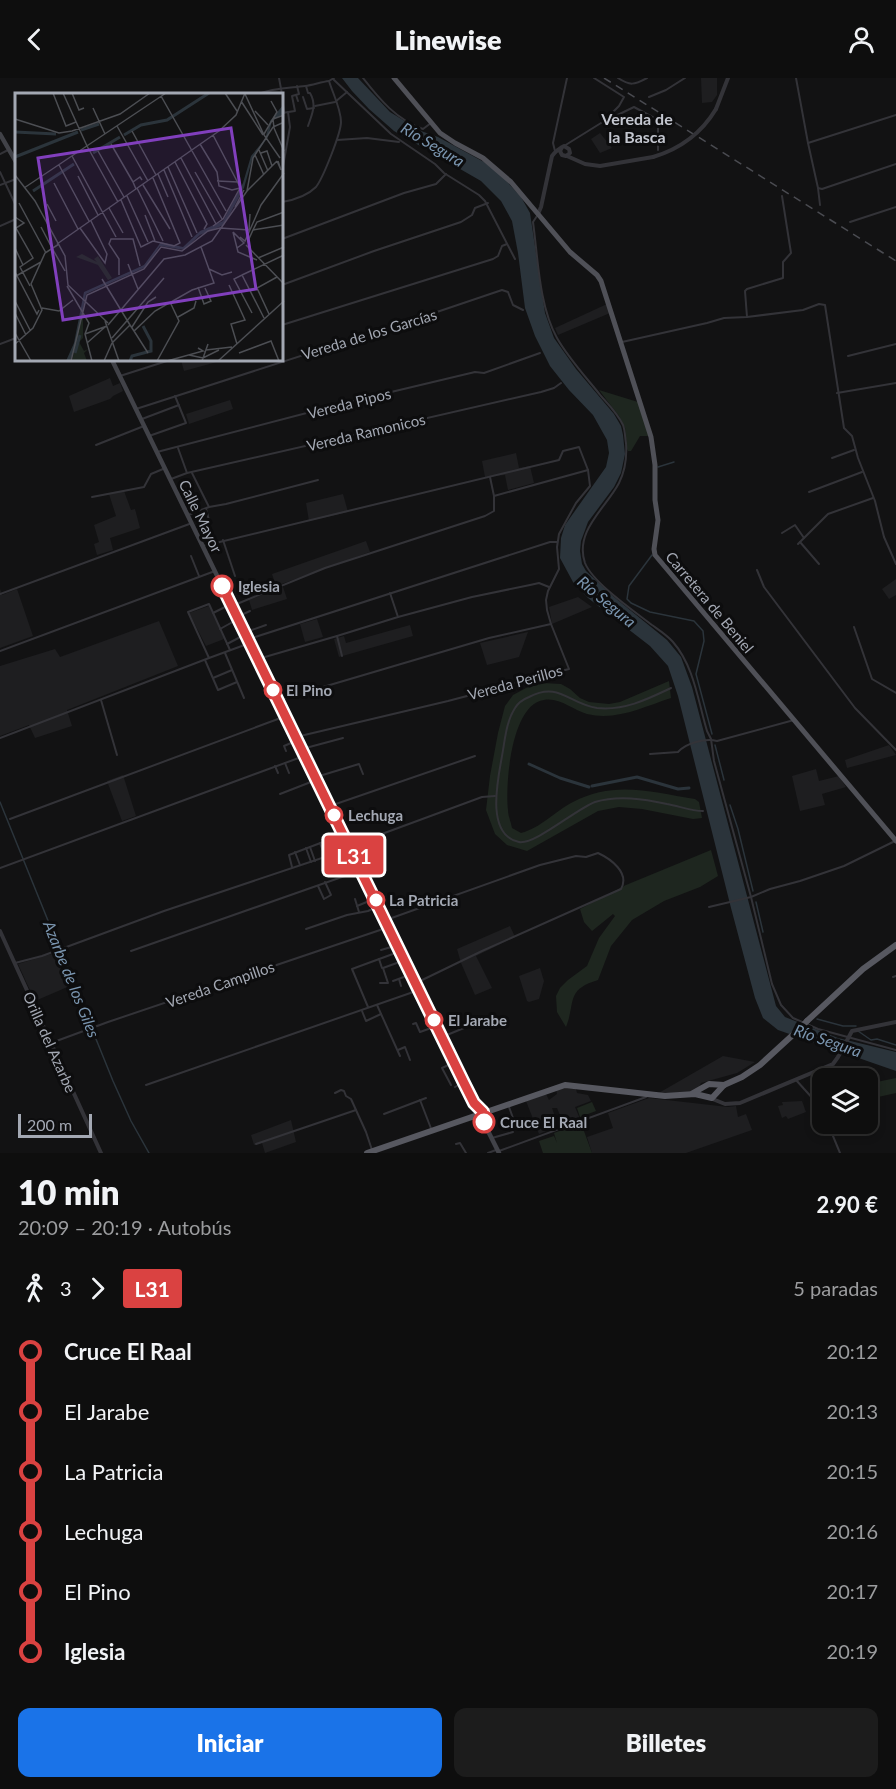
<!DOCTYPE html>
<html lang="es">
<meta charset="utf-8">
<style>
:root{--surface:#0e0e0e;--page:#1c1c1c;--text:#f1f3f6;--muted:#9b9c9e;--line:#2e2e2e;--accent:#1a73e8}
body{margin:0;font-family:Lato,sans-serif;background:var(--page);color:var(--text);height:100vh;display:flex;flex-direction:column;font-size:22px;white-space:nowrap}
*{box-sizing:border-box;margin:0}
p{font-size:20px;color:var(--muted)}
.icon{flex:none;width:33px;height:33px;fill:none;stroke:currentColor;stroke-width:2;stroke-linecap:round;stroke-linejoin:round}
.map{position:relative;height:1075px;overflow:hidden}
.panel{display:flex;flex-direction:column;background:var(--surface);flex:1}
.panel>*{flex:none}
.badge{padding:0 12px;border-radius:4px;font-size:21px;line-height:39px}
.fabs{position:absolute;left:812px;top:990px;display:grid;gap:12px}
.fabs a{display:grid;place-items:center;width:66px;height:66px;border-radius:12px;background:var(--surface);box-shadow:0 3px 9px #0003,0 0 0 2px var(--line);font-size:30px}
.scale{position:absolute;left:18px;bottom:15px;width:74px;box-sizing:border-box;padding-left:6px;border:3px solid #a3a8b3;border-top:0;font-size:16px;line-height:21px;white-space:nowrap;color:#a3a8b3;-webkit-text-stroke:4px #0d0d0e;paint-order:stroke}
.map>.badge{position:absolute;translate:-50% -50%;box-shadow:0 0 0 3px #fff}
.legs{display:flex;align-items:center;gap:9px;height:66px;padding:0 18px;font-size:20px}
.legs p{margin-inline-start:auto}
.overview{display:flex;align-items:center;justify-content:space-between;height:102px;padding:0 18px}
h1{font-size:33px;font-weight:800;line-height:45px}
.button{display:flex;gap:12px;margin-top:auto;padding:12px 18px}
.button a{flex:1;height:69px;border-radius:12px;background:var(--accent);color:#fff;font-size:24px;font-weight:800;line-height:69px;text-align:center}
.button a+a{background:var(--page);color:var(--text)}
ul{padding:0 18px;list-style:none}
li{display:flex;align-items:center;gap:21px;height:60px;font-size:22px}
li i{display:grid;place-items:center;width:9px;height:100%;margin:0 8px;background:currentColor}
li i::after{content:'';width:15px;height:15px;margin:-8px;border:4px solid;border-radius:50%;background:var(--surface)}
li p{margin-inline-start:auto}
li:first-child i{background:linear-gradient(#0000 50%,currentColor 0)}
li:last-child i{background:linear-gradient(currentColor 50%,#0000 0)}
header{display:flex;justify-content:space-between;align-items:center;height:78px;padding:0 18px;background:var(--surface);font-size:27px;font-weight:800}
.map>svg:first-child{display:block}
.built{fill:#1e1e20}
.green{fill:#1e261f}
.water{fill:#2b343b}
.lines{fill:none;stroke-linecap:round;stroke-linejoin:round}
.stream{stroke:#2b343b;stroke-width:1.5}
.canal{stroke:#2b343b;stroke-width:3}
.minor{stroke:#333338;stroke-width:2}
.tertiary{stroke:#333338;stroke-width:4}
.secondary{stroke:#414248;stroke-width:4.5}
.primary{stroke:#4f5057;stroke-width:5}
.trunk{stroke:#575860;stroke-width:6}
.rail{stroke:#4a4b51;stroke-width:1.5;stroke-dasharray:8 6;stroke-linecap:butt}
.tertiary-bridge{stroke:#333338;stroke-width:4}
.trunk-bridge{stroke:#575860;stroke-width:6}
.line-1-casing{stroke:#fff;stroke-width:14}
.line-1{stroke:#da4241;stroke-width:9}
.stop-1-dot{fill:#fff;stroke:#da4241;stroke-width:3}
.labels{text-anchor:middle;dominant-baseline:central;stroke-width:6;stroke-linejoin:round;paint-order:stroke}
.street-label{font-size:15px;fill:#a3a8b3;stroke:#0d0d0e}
.stop-label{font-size:15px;font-weight:bold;fill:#a3a8b3;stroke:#0d0d0e;text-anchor:start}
.neighbourhood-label{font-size:16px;font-weight:bold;fill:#c4c7d0;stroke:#0d0d0e}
.water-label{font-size:16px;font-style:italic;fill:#7a95af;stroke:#0d0d0e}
.inset-river{fill:none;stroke:#2b343b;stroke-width:3}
.inset-road{fill:none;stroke:#4c4e53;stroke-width:1.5}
.view{fill:#813fbd;fill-opacity:0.15;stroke:#813fbd;stroke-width:3}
.inset-edge{fill:none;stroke:#a3a8b3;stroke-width:3}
</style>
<header><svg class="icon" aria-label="back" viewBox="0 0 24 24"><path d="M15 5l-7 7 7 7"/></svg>Linewise<svg class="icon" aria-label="person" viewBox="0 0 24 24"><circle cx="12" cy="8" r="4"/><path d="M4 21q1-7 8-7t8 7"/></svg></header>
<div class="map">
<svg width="896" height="1075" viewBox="0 0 896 1075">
<rect width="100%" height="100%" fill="#121213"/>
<g class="built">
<polygon points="701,0 717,0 717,17 712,24 702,25"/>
<polygon points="600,55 612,70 600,75 591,61"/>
<polygon points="607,226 610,235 558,257 555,250"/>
<polygon points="181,282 224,282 184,293"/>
<polygon points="110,300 113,308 120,305 123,313 113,318 110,321 74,334 69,318"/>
<polygon points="230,322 233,331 189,346 186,336"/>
<polygon points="516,375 519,390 530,388 534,405 508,412 505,397 485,399 482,383"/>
<polygon points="124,413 131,432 135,431 140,450 110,460 113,472 97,477 94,466 99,464 94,447 116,438 109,416"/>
<polygon points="343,416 348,434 309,443 306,425"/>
<polygon points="366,463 370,474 276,508 272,496"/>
<polygon points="896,501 896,517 889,521 882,511"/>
<polygon points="283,509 287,521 252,532 249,522"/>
<polygon points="0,511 2,517 17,511 33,558 0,570"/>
<polygon points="578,519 592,529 552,546 549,529"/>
<polygon points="209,528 224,561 206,568 189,535"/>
<polygon points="317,541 323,559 305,564 300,546"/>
<polygon points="159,543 178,588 67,632 72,648 35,660 29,647 0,658 0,588 55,571 60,579"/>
<polygon points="410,547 413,558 339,579 334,561 344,558 346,565"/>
<polygon points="528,554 519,579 487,587 480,565"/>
<polygon points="889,667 896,677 847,690 845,682"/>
<polygon points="816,691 819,703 839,698 846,709 822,716 825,727 800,733 792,698"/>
<polygon points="123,697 136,738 122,743 107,703"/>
<polygon points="510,848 515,859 476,878 492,910 475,917 461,885 457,871"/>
<polygon points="58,874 72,907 35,923 18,886"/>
<polygon points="540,890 544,903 539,921 529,924 527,923 519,898"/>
<polygon points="723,978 755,984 737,995 701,1005 698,1011 692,1014 657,1016"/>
<polygon points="566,1010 576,1011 577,1015 588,1017 591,1023 575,1029 580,1041 564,1047 557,1030 552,1030 558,1048 539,1056 526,1023 546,1016 549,1022 557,1016 556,1012"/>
<polygon points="649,1020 728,1029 736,1028 738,1039 746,1036 752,1052 686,1075 592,1075 587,1059 613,1050 608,1035"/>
<polygon points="802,1023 806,1034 788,1041 786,1038 782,1040 778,1028 783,1027 782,1024"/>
<polygon points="291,1042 296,1064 265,1075 262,1065 254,1067 251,1057"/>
</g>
<g class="green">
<polygon points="599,312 638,324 649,358 640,358 631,373 628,373 627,371 625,350 619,338"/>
<path d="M669,603L671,620C643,629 617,643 587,636C573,632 559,619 544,622C511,626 505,707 508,732C508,738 511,744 512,750L521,755C541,750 555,733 573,724C614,702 652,714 695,721L699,724L702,740L693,741L642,731L619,729L598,733L527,773L507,767L495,756L486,732L490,698L498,655L505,628L513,617L528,609L543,605L561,606L570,611L580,620L589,624L609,626L620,624Z"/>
<path d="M711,772L718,798L700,809L664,823L632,842L611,868L598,902C565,912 576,924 566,949L557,934L556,918L560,910L568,902L587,888L599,860L615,838L613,836L592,853L584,844L580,831L626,807Z"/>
<polygon points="896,1000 896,1015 878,1019 872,1005"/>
<polygon points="592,1024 596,1033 580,1039 577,1030"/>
<polygon points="581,1045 592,1075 543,1075 539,1063 554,1058 557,1065 554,1055"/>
</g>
<polygon class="water" points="342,0 358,0 390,34 421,53 438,59 484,84 502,98 521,119 530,135 545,235 554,260 576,291 614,336 621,348 623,357 625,376 621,395 614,409 588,444 581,463 580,473 582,486 586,493 614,519 667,562 681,579 692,609 776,928 785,939 838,960 896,974 896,993 778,952 763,940 755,920 731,830 678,618 668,588 650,568 588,520 573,504 560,480 561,460 565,447 606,389 609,375 607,362 593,337 569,312 550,288 535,258 525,230 518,175 512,143 501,123 481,103 394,53 369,31 352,13"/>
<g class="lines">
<g class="stream">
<polyline points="658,389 674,384"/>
<polyline points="652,477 629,508 627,521 631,525 650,534 694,543 703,553 704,563 696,596 712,656"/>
<polyline points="715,667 724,702"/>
<polyline points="0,724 113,1003 131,1043 149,1075"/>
<polyline points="730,727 738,751 753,813"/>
<polyline points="756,824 763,854"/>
<polyline points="817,941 843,948 856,948"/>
<polyline points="858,953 871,962 877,961 896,967"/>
</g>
<g class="canal">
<polyline points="529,686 560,700 589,709"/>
<polyline points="592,708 637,699 678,711 689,710"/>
</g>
<g class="minor">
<polyline points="279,0 282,16"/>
<path d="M363,0C380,22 397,42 423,51L431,45"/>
<polyline points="594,0 624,19 619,28 606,41"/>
<path d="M618,0C630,8 634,7 647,0"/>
<polyline points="796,0 808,65"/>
<polyline points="333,1 391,56 435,86 444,95 479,117 485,123 515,181"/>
<path d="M306,8L308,15H310C317,27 312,36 308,48"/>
<path d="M258,16C273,10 289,10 305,8C313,7 321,4 329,3"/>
<polyline points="282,17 284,35"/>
<polyline points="296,17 298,23"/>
<polyline points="303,19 307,31 314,30"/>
<polyline points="649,19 666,12 685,0"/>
<polyline points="315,28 335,24 347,14"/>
<polyline points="282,35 295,33 292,18 299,16 297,8"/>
<polyline points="896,37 808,65 818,110 822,111 896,86"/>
<polyline points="337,62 367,60 399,64"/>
<polyline points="564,68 601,45 634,29 658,42 658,72"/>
<polyline points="555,73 553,65 567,0"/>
<polyline points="0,76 8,72"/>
<polyline points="0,94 16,128"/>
<polyline points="282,94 290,49 288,34"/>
<polyline points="0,107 16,101"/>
<polyline points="818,110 820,127"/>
<path d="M282,124C294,122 307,118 316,109C323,100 341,55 341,44C341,31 333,16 329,3L334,0"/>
<path d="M537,138L533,144C538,180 539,228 557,260C569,281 586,299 601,318C609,327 618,336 623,347C625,352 625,359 626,365C627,378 625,393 619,405C606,430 574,453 585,485C593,505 634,533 652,547C659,552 667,557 673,564C694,588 698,623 707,653L711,661L714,683L751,819L772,906L781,927L793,940L818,951L896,972"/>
<polyline points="850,144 896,129"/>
<polyline points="0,148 16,141"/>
<polyline points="282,161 404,115 436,106 446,96"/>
<polyline points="282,207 374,173 461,144 472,137 475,130 488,125"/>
<polyline points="747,239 745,213 747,211 783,200 783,184 791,175 782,118"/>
<polyline points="282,247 493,181 498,178 502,168 507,166"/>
<polyline points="622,264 707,245 724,240 747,239 803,232 819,226 825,227 844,350 852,358 858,380 875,423 884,459 896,486"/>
<polyline points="0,266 16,260"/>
<polyline points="848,278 896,266"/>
<polyline points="120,298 170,282"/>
<polyline points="837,315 896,305"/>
<polyline points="136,331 428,237 502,212 508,214 513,227 523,232"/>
<polyline points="142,341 179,327"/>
<polyline points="149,358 186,345 175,318"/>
<polyline points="96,367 144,348"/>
<polyline points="178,370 187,395"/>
<polyline points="157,374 345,325 475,294 484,295 540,275"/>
<polyline points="832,380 854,372"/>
<polyline points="192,395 209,429"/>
<polyline points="490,399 494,418 588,392"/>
<polyline points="171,401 187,395 541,314 554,310 561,305"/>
<polyline points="809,414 862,394"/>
<polyline points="92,419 144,409 151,396 163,391"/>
<polyline points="206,431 210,446"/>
<polyline points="188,437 209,429 226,426 318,402"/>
<polyline points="782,455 795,447 804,460"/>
<polyline points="223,462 235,498"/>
<polyline points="800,464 819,486"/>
<polyline points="798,466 828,436 873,420"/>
<polyline points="203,468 559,382 563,373 579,369 588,392 590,408 576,425 559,456 557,469 559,491 548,513 546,522 547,532 551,546 569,591 448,623 296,659"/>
<polyline points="191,478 199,498"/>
<polyline points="757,492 764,509 855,630 896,672"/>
<polyline points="0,516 192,445"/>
<polyline points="232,528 325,490 485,438 494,433 494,418"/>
<polyline points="213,535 231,526"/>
<polyline points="239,538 250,533"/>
<polyline points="398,539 472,519 530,507 539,505 549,509"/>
<polyline points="854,549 872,601 896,615"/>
<polyline points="220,551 238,541"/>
<polyline points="246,554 266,547"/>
<polyline points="337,558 398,539 390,515"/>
<polyline points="249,561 550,464 557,464"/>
<polyline points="227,566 246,556"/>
<polyline points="230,572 209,526 188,534 209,580 250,565"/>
<polyline points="0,573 215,493"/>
<polyline points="225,575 244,620"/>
<polyline points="258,581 337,558 342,578"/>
<polyline points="205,582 218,612 237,604"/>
<polyline points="213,600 232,592"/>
<path d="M671,610C648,621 624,633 597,630C569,626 559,603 529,619C524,621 518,625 515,630C506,644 505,662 502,678C498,701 485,757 519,764C535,767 576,731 595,724C618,717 644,721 667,726C679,728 691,733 703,733"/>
<polyline points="101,622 117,677"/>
<polyline points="279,622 489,560 551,546"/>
<polyline points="0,660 209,580"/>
<polyline points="302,671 343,660"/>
<polyline points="286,673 284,668 298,662"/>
<path d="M650,676L678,674C686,665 705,660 717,663L794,642"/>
<polyline points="285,685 289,695"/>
<polyline points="275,688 278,695"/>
<polyline points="316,699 359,686 363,696"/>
<polyline points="280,716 316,702"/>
<polyline points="330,728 475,678"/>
<polyline points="10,741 286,638"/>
<polyline points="334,760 340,773"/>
<polyline points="327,762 332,776"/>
<polyline points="320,765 325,779"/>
<polyline points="310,769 315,783"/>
<polyline points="306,770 311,784"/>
<polyline points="295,774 300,787"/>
<polyline points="327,778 329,788"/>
<polyline points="292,789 289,777 344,756"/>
<polyline points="0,790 304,678"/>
<polyline points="318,808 324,821 331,817 325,804"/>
<polyline points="355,821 359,834"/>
<polyline points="357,828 374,821"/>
<polyline points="709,829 751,819 770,811 800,803 844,788 895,763"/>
<path d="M386,842L540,787L576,778L586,779L598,775C611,781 630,795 621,811L482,873L416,905"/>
<polyline points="306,851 347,837 368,833 379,828"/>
<polyline points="381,872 398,867"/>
<polyline points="131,873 359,793"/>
<polyline points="379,881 382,890 383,890"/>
<polyline points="15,885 42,878 164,833 325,779 352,767 482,719 495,718"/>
<polyline points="893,899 896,898"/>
<polyline points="399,901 401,908"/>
<polyline points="393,903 412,896"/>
<polyline points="380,905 388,905 383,890 405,882"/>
<polyline points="377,927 400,978"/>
<polyline points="368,929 352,891 401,873"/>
<polyline points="362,933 366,943 381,936"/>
<polyline points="413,946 416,945 420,954 437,948"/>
<polyline points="442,959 464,950"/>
<polyline points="51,965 108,944 389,849"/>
<polyline points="398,972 405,969 410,982"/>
<polyline points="796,1002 815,1023 822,1034"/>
<polyline points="146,1007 419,912"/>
<polyline points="451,1007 442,990 455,984"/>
<polyline points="455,1009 464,1004"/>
<polyline points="335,1015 341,1012 344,1013 346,1018 351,1021 366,1054 372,1072"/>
<polyline points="420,1022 432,1053"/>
<polyline points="509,1029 513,1040"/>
<polyline points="384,1036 426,1020"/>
<polyline points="828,1046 840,1075"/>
<polyline points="492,1060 513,1054"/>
<polyline points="256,1066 356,1032"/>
<polyline points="456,1066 460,1065 466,1075"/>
<polyline points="499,1073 646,1019"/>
<polyline points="488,1075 496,1072"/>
</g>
<g class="tertiary">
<polyline points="716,31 728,0"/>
<polyline points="567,78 585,86 600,88 653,79"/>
<path d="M538,136L541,129L552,78C555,74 560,70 564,68L569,71L570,75L566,78L562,77L560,73L562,69"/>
<polyline points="0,853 101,1075"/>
<polyline points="710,1020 725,1026 740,1025 833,986 838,979 852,953 896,944"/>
</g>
<g class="secondary">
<polyline points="0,56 16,84"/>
<polyline points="112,282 474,1025 477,1037 485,1047 499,1075"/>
</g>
<polyline class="primary" points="394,0 440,55 455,65 483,80 511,104 570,174 597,197 601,203 651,359 655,387 655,422 658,442 654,471 655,477 896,763"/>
<g class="trunk">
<polyline points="807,943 863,891 896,867"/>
<polyline points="693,1015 709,1006 724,1007"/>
<polyline points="367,1075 565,1007 665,1018 695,1016 712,1020 724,1007 742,999 760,987 796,954"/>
</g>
<polyline class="rail" points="604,0 896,183"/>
<path class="tertiary-bridge" d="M653,79C680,71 701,56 716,31"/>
<polyline class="trunk-bridge" points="796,954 807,943"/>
</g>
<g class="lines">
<g class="line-1-casing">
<polyline id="line-1" points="222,508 464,1005 474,1025 483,1034 484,1044"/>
</g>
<use href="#line-1" class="line-1"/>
</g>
<g class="stop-1-dot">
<circle cx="222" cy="508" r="10"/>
<circle cx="273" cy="612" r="8"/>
<circle cx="334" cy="737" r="8"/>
<circle cx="376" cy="822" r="8"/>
<circle cx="434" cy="942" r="8"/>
<circle cx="484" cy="1044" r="10"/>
</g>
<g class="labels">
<g class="street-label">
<text transform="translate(369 256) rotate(-17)">Vereda de los Garcías</text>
<text transform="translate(349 325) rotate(-14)">Vereda Pipos</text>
<text transform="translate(366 354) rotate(-13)">Vereda Ramonicos</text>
<text transform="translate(201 438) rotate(64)">Calle Mayor</text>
<text transform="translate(710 524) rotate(50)">Carretera de Beniel</text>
<text transform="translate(515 604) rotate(-15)">Vereda Perillos</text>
<text transform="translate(220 906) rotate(-19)">Vereda Campillos</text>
<text transform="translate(50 964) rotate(66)">Orilla del Azarbe</text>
</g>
<g class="stop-label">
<text x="238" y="508">Iglesia</text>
<text x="286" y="612">El Pino</text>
<text x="348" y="737">Lechuga</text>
<text x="389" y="822">La Patricia</text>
<text x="448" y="942">El Jarabe</text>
<text x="500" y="1044">Cruce El Raal</text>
</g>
<g class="neighbourhood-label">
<text x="637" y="40">Vereda de<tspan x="637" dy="18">la Basca</tspan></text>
</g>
<g class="water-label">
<text transform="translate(433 66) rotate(31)">Río Segura</text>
<text transform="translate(607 523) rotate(40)">Río Segura</text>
<text transform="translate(72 901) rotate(68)">Azarbe de los Giles</text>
<text transform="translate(828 962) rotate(19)">Río Segura</text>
</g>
</g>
<g transform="translate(15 15)">
<rect width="268" height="268" fill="#121213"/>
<path d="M67,161L82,169L79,166L83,163L97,185L93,187L83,172L61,164ZM68,221V245L64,249L69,258L73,256L69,260L72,268H57Z" fill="#1e261f"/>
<path d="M268,12V21L257,28L253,44L237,67L229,95L209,132L185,142L169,157L145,153L131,174L71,201L61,253L55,268H51L59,250L69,199L129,172L146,149L168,154L185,138L208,128L228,90L236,63L250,46L255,28Z" fill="#2b343b"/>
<path class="inset-river" d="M66,37L84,31M0,39L41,41M109,42L126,32L152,27L194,0M78,60L105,44M0,64L63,39M18,98L59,71M60,260L65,242M115,268L117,263L136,258V248L128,233"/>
<path class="inset-road" d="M38,0L51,33L61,29M48,0L72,53M57,0L64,17L69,15M210,0L222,18M230,1L249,42L265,65M146,3L211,118M226,8L248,42M78,15L90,41M240,18L253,32M0,26L44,40L57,38L105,21L135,0M102,33L133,88M259,35L269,58M259,35L258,26L269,22M117,38L141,82M249,41L262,19L256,8M198,42L225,94M96,51L118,89M185,51L202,79L204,93L217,97L225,95M72,53L103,109M244,57L253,78M83,58L109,104M246,60L252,58L257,73M240,62L249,82M57,63L101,144M166,65L201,131M262,68L266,77L263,68M160,69L192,131L189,136M44,72L74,128M153,74L182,140M149,77L177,144M180,79L207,126M143,81L153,104M0,82L20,108L50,163L53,192L93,230M63,83L83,122M202,88L223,89M39,90L63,136M128,92L155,136M9,95L151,0M122,95L148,148M121,96L118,89L125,84L127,87M232,98L238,65L258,34L267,30M112,103L133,149M106,107L126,154L138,148L159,153L165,150L138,85M4,110L31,160M32,111L41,128M220,114L229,97M94,115L108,140M130,122L140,148M0,124L9,130L1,135L18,165L5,174L15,193M198,133L208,126L225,95M26,134L37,155M65,135L90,170L92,161L76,128M238,137L242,129L269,119M218,139L223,159L242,167M218,139L229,150L222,155M225,144L230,148L246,112L269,80M42,151L204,38L221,22L230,0M231,152L269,191M0,155L8,172M37,155L50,178M236,158L233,148L238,137L269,132M243,165L269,154M113,171L123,196M194,176L207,182L217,179M0,179L22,221L24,217M104,182V166L94,151L96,146H118L125,173M227,182L269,162M1,183L26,169M87,186L115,232L98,249M214,192L230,227L216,231L222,251M52,193L74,230L70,241L77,268M183,194L189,211L196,208L190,195M0,208L15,237M27,215L44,218L58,207M0,220L11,242M237,220L219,186L227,182L249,225M254,221L242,195L262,184M163,224L179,215L181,208M90,228L104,268M93,232L149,166L170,162L197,148L232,98L262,68M115,232L119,238L140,218L177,197L199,190L186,154M117,234L133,209L141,204M119,238L133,260M0,240L16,268M70,241L92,233M97,245L149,185M72,250L90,234M0,251L18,235L27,217L16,191L30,160L44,151M191,257L217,254M224,260L256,248L264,268M174,262L188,265L204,257M56,268L72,202L129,176L146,154L167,158L193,138L205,135L234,137L235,121M89,268L97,250M142,268L164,228L155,209M152,268L188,258L183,255M187,268L193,251M203,268L269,208"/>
<path class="view" d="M216,35L241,196L48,227L23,65Z"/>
<rect width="268" height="268" class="inset-edge"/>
</g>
</svg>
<div class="fabs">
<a><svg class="icon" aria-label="layers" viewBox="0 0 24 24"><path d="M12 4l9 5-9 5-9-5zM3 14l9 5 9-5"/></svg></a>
</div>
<div class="scale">200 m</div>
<b class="badge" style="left:354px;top:777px;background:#da4241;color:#fff">L31</b>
</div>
<section class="panel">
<div class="overview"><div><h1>10 min</h1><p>20:09 – 20:19 · Autobús</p></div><b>2.90 €</b></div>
<div class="legs"><svg class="icon" aria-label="walk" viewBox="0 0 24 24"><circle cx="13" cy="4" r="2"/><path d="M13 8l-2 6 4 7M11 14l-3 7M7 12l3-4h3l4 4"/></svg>3<svg class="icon" aria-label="forward" viewBox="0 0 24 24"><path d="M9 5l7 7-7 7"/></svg><b class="badge" style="background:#da4241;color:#fff">L31</b><p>5 paradas</p></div>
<ul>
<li><i style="color:#da4241"></i><b>Cruce El Raal</b><p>20:12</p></li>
<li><i style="color:#da4241"></i><span>El Jarabe</span><p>20:13</p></li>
<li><i style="color:#da4241"></i><span>La Patricia</span><p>20:15</p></li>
<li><i style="color:#da4241"></i><span>Lechuga</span><p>20:16</p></li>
<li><i style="color:#da4241"></i><span>El Pino</span><p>20:17</p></li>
<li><i style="color:#da4241"></i><b>Iglesia</b><p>20:19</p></li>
</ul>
<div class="button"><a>Iniciar</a><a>Billetes</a></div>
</section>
